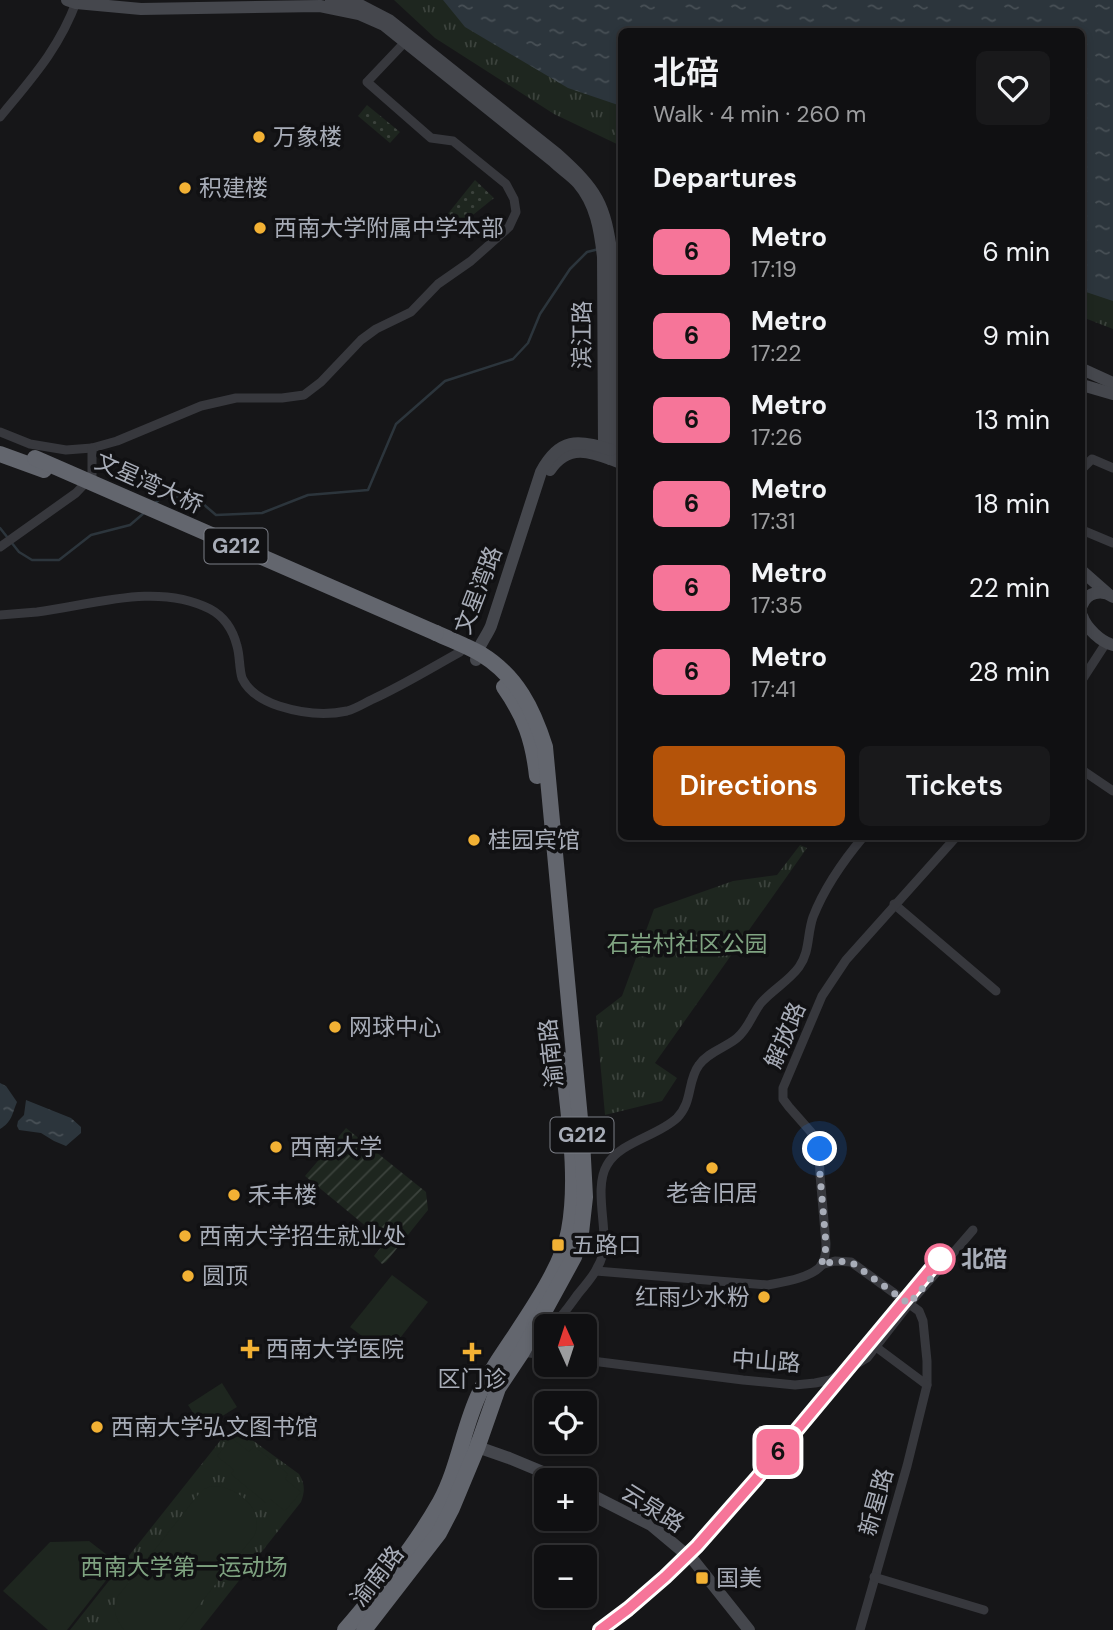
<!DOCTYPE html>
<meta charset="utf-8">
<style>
:root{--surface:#101012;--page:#19191b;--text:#f1f3f6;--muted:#9c9d9f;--line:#303032;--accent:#b45309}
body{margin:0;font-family:"DM Sans","Noto Sans SC",sans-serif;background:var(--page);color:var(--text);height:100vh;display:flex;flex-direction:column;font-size:26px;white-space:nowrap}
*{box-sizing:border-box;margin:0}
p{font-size:23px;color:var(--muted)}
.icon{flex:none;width:38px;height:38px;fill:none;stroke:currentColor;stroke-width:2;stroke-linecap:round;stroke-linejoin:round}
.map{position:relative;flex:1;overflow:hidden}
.sheet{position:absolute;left:618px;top:28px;width:467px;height:812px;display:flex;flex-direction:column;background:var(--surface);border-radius:10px;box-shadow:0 4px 10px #0003,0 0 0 2px var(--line)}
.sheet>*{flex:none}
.badge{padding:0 14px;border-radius:10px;font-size:24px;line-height:46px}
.needle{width:46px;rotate:357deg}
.tools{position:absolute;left:534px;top:1314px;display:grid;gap:14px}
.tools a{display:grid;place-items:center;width:63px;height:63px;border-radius:10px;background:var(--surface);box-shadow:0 4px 10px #0003,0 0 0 2px var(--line);font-size:35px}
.you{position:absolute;width:35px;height:35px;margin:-18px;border:5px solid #fff;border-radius:50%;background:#1a73e8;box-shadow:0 0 0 10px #1a73e833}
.map>.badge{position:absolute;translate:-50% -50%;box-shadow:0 0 0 4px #fff}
h2{padding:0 35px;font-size:26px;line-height:63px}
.round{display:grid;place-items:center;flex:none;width:74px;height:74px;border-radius:10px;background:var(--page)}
.headline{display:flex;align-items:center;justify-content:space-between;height:119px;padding:0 35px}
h1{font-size:33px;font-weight:600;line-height:52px}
.button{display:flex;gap:14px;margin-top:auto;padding:14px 35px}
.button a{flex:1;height:80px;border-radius:10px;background:var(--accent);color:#fff;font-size:28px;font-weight:600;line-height:80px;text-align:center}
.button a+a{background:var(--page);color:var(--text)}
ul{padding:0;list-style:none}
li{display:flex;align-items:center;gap:21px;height:84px;padding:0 35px}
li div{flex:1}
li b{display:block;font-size:26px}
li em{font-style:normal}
li .badge{min-width:77px;font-weight:700;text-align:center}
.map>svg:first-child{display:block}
.grass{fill:url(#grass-dots)}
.park{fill:url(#park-tufts)}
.garden{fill:url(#garden-furrows)}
.pitch{fill:#1e261f}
.water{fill:url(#water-ripples)}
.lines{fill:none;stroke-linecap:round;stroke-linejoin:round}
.stream{stroke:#2c353c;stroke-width:2.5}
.street{stroke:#37383d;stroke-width:9}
.secondary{stroke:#45474d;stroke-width:12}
.highway{stroke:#63666e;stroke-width:16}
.highway-bridge{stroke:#63666e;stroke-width:16}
.line-casing{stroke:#fff;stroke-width:16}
.line{stroke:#f67599;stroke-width:10}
.walk{stroke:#a8adb8;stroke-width:7;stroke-dasharray:0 12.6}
.poi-dot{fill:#f2b134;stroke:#111113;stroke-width:2.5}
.stop-dot{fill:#fff;stroke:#f67599;stroke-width:3.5}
.labels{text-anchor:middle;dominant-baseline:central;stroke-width:7;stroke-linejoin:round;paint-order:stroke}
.shield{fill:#111113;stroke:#7b7e86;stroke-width:2}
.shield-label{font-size:21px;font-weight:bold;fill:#a8adb8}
.poi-label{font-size:23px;fill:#a8adb8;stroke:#111113;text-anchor:start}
.street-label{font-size:23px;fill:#a8adb8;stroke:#111113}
.park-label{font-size:23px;fill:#7fa381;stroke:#111113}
.stop-label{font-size:23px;font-weight:bold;fill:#a8adb8;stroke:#111113;text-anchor:start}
</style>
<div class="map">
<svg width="1113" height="1630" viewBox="0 0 1113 1630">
<defs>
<pattern id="grass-dots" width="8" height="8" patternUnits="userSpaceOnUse" patternTransform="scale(1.75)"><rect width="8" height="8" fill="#1e261f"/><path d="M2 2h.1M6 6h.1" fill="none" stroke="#3c433d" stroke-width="1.8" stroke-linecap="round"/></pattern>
<pattern id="park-tufts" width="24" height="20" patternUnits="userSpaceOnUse" patternTransform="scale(1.75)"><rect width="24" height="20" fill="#1e261f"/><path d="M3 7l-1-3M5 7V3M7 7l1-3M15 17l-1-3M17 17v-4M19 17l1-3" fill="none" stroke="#3c433d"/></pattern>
<pattern id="garden-furrows" width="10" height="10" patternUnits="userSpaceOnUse" patternTransform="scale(1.75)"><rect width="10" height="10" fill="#1e261f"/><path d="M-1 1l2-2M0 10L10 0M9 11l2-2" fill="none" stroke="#3c433d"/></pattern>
<pattern id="water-ripples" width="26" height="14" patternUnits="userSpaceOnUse" patternTransform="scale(1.75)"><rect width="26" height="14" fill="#2c353c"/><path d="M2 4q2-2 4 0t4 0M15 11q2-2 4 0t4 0" fill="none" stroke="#485056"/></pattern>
</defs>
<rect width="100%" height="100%" fill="#161618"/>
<g class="grass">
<polygon points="367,105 400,132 390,143 358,116"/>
<polygon points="475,180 494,198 453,231 442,221"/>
</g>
<g class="park">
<polygon points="394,0 1113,0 1113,329 1082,317 1082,32 621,32 621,146 554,114 435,38"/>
<polygon points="800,845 807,848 655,1063 677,1078 662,1101 605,1115 596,1016 622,996 654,909 733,881 777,875"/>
<path d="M230,1434H244L299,1474C305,1484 305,1491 301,1502L200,1630H70L224,1436Z"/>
</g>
<polygon class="garden" points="346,1128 426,1192 428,1210 386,1262 382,1264 374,1256 385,1242 305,1176"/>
<g class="pitch">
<polygon points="392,1275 428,1302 387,1355 350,1327"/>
<polygon points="222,1383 237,1407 203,1428 188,1405"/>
<polygon points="232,1438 249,1452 254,1446 288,1474 285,1479 301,1492 285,1511 270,1499 266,1503 231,1474 234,1470 217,1456"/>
<path d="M212,1486C237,1486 266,1509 254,1536L179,1630H124C115,1619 112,1609 118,1596L198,1495L204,1489Z"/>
<polygon points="89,1541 119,1564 67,1630 48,1630 3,1591 50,1542"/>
</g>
<g class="water">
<polygon points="443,0 1113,0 1113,301 1083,291 1087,284 1082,281 1082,32 621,32 621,106 568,88 465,27"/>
<path d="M0,1083L6,1086L17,1102C12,1114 12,1122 0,1129Z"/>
<polygon points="26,1100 71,1118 81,1127 81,1133 66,1146 54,1141 41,1133 19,1130 17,1126 18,1121 24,1115"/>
</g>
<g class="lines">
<g class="stream">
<polyline points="154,504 161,498 195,497 216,515 262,513 308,495 368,490 396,424 445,381 513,359 528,343 540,314 570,269 587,252 599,249"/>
<polyline points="0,528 19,552 32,560 59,560 91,535 130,525 144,513"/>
</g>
<g class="street">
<path d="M0,117C32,78 59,49 77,0"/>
<polyline points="0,432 30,444 66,450 92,448 117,441 201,406 236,398 282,398 304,395 321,382 361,340 376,329 411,312 438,284 471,261 509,227 516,212 514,199 506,184 453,141 431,138 367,82 405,42"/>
<polyline points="1082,469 1092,459 1113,468"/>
<polyline points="1082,530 1113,543"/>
<polyline points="0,547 76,493 92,476 92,448"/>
<path d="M0,615C12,614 25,613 37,612C92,605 157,582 210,609C225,617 233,630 237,646C240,656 239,668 242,678C249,693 264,701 279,706C301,713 324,716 347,711C355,709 363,704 371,700C402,686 431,668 460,652"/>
<polyline points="1082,680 1106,643"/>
<polyline points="1082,770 1113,791"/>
<polyline points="894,904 996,991"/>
<polyline points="821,1265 835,1261 851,1262 919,1311 923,1321 927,1361 927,1385 907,1466 860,1630"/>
<path d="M596,1271L768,1285C783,1282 810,1278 821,1266C825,1260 826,1251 826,1244L820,1175L819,1149L811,1132L789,1107L783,1099V1088L822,996L846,960L957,836"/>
<path d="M552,1326C562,1317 570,1305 578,1294C585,1285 593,1277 597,1268C602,1260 604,1252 604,1243C605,1220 595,1185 607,1165C620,1142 658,1136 677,1118C693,1102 687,1081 699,1065C708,1052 725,1048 737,1038C749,1028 752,1014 761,1003C772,990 789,981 799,967C810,952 807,934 813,917C825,886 843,861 864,836"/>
<polyline points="531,1344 546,1332"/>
<polyline points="876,1347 927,1385"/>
<polyline points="521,1352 546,1355"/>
<polyline points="584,1360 743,1380 795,1385 815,1383 830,1380 867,1358 909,1304 973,1230"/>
<polyline points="874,1577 984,1610"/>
</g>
<g class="secondary">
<path d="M67,0L76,3L141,9L320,6L359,14L384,25L553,161C561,169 571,175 578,183C596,204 600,230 603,257L604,448L610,459L616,452L612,257C605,203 597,190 557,154L389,20L362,6L331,0"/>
<polyline points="1082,369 1113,383"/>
<polyline points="1082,385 1113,394"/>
<path d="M550,470C570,440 596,454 621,463"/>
<polyline points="1082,571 1107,593"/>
<path d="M1082,605C1087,592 1102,589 1113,597"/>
<path d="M1082,616C1086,628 1101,642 1113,645"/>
<path d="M476,660C476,648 486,638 491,626L541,472C559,438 578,439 611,450"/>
<polyline points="469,1444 509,1458 562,1480"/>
<polyline points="584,1491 651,1525 694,1561 749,1630"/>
</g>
<g class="highway">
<polyline points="0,454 44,470"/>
<path d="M504,687C525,717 533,740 537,776"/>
<path d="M345,1630C379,1590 414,1548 440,1502C459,1467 463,1427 480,1392C484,1382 491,1373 496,1364C519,1328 562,1271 569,1230C579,1177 568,1113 563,1060"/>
<path d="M364,1630L439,1533L452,1508L477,1448L498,1388L522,1352L574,1257L581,1233L585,1197L582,1140L545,747C533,709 517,676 481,654C467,646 451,640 436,633"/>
</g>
<polyline class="highway-bridge" points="35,458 436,633"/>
</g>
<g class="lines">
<g class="line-casing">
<polyline id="line" points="600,1630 628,1609 665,1577 697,1546 756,1479 940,1258"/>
</g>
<use href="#line" class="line"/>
<polyline class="walk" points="820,1149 820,1175 826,1244 825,1254 821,1265 835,1261 851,1262 909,1304 951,1255 940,1259"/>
</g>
<g class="poi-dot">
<circle cx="259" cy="137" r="7"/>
<circle cx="185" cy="188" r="7"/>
<circle cx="260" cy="228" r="7"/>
<circle cx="474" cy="840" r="7"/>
<circle cx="335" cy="1027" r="7"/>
<circle cx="276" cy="1147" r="7"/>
<circle cx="712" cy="1168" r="7"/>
<circle cx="234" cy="1195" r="7"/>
<circle cx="185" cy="1236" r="7"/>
<rect x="551" y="1238" width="14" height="14" rx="3.5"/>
<circle cx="188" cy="1276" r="7"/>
<circle cx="764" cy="1297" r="7"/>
<path d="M246.5 1338.5h7v7h7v7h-7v7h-7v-7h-7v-7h7z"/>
<path d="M468.5 1341.5h7v7h7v7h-7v7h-7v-7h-7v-7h7z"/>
<circle cx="97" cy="1427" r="7"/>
<rect x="695" y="1571" width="14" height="14" rx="3.5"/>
</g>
<circle class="stop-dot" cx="940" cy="1259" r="14"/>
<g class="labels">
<g class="shield">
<rect x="204.5" y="528.5" width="63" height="35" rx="5"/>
<rect x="550.5" y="1117.5" width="63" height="35" rx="5"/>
</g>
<g class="shield-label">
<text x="236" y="546">G212</text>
<text x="582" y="1135">G212</text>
</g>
<g class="poi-label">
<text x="273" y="137">万象楼</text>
<text x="199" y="188">积建楼</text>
<text x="274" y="228">西南大学附属中学本部</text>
<text x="488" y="840">桂园宾馆</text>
<text x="349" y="1027">网球中心</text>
<text x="290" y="1147">西南大学</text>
<text x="712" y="1193" text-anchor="middle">老舍旧居</text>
<text x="248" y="1195">禾丰楼</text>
<text x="199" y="1236">西南大学招生就业处</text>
<text x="572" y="1245">五路口</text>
<text x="202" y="1276">圆顶</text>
<text x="750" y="1297" text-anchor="end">红雨少水粉</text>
<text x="266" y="1349">西南大学医院</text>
<text x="472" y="1379" text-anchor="middle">区门诊</text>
<text x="111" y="1427">西南大学弘文图书馆</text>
<text x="716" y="1578">国美</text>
</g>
<g class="street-label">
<text transform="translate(582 335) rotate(-90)">滨江路</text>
<text transform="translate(149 483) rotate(24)">文星湾大桥</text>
<text transform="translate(478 590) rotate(-69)">文星湾路</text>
<text transform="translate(785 1035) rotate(-67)">解放路</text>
<text transform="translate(551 1053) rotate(-96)">渝南路</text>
<text transform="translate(766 1361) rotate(4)">中山路</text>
<text transform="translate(876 1502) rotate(-74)">新星路</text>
<text transform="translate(653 1508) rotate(32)">云泉路</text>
<text transform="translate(377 1576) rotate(-52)">渝南路</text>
</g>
<g class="park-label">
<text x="687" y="944">石岩村社区公园</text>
<text x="184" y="1567">西南大学第一运动场</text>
</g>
<g class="stop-label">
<text x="961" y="1259">北碚</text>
</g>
</g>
</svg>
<div class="tools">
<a><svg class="needle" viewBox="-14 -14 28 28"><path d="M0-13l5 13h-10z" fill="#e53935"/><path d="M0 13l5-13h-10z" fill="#9c9d9f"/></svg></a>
<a><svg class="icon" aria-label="locate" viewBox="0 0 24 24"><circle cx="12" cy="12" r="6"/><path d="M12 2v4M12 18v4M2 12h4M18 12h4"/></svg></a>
<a>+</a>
<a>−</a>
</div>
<div class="you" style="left:820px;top:1149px"></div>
<b class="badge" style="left:778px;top:1452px;background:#f67599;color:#111">6</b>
<section class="sheet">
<div class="headline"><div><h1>北碚</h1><p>Walk · 4 min · 260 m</p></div><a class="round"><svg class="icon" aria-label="heart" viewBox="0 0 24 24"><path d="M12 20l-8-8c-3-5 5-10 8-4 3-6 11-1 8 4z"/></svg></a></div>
<h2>Departures</h2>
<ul>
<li><span class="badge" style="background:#f67599;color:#111">6</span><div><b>Metro</b><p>17:19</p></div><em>6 min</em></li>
<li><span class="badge" style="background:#f67599;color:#111">6</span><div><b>Metro</b><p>17:22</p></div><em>9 min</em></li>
<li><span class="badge" style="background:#f67599;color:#111">6</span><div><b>Metro</b><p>17:26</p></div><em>13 min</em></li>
<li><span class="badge" style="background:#f67599;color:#111">6</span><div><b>Metro</b><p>17:31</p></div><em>18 min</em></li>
<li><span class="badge" style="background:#f67599;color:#111">6</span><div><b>Metro</b><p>17:35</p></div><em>22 min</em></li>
<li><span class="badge" style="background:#f67599;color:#111">6</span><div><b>Metro</b><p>17:41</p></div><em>28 min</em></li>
</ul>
<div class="button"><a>Directions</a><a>Tickets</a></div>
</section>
</div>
